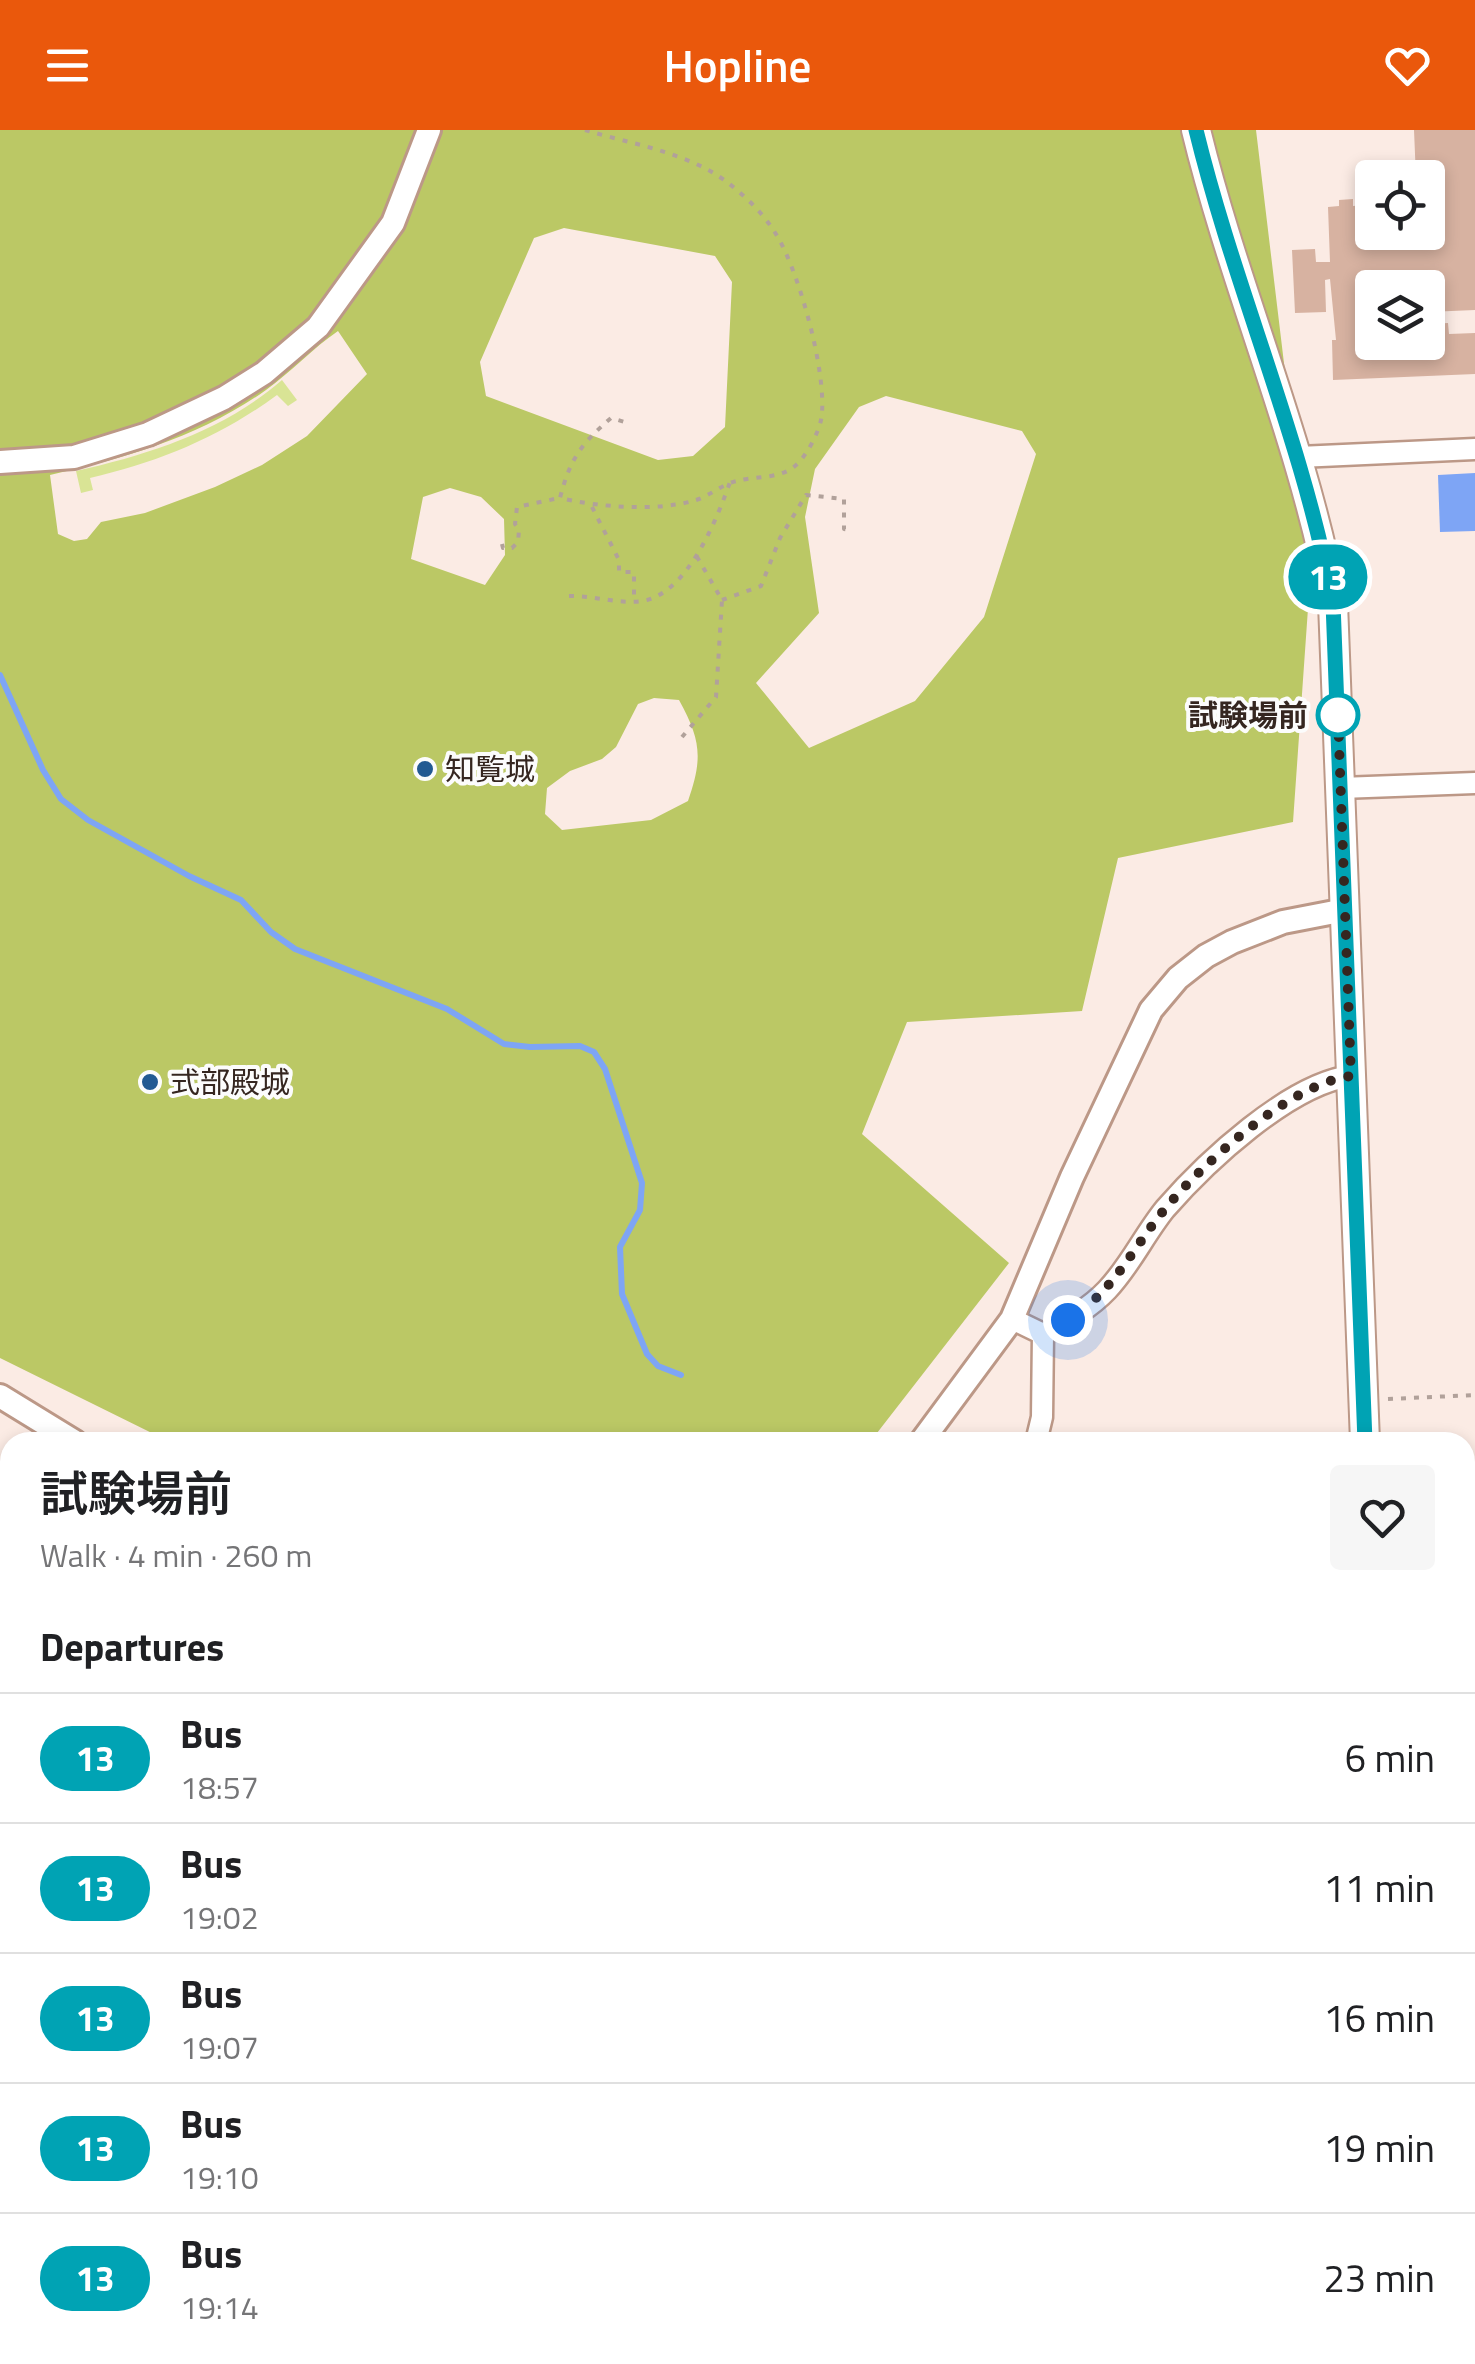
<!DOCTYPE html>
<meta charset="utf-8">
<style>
:root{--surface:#fff;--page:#f6f6f6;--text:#202124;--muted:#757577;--line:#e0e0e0;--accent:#ea580c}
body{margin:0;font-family:"Titillium Web","Noto Sans JP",sans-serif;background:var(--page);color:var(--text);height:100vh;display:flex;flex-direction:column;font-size:38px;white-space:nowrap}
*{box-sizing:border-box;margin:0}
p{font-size:32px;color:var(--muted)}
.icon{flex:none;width:55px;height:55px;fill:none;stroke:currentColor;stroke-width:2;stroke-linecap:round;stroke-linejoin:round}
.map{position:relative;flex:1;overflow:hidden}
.panel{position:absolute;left:0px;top:1302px;width:1475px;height:932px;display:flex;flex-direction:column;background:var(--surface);border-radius:30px 30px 0 0;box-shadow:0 5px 15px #0003}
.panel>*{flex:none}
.badge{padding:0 20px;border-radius:32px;font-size:35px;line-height:65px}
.fabs{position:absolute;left:1355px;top:30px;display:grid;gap:20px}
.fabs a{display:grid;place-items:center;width:90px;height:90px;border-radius:10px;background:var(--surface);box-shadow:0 5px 15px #0003;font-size:50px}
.you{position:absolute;width:50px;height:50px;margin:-25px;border:8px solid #fff;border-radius:50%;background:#1a73e8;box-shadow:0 0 0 15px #1a73e833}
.map>.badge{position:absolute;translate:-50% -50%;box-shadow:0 0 0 5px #fff}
h2{padding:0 40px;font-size:38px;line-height:90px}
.round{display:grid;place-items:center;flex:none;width:105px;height:105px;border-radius:10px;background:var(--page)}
.headline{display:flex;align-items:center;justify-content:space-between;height:170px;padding:0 40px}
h1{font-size:48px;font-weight:600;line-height:75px}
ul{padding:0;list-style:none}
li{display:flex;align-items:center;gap:30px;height:130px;padding:0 40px;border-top:2px solid var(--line)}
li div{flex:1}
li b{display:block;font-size:38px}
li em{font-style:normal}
li .badge{min-width:110px;font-weight:700;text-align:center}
header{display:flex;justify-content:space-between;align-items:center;height:130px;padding:0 40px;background:var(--accent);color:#fff;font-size:45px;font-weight:600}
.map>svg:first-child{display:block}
.green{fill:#d9e495}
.forest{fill:#bbc865;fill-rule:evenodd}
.water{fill:#7ea5f5}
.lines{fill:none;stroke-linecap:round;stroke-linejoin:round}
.stream{stroke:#7ea5f5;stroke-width:6}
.building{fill:#d7b2a1}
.minor-casing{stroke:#bc9887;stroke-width:25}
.tertiary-casing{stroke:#bc9887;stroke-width:28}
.secondary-casing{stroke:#bc9887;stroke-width:32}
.path{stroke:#b1a19a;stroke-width:4;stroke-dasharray:5 8;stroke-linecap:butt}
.minor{stroke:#fff;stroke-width:20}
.tertiary{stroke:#fff;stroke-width:22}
.secondary{stroke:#fff;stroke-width:28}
.line-casing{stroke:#fff;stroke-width:22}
.line{stroke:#00a3b4;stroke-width:15}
.walk{stroke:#352620;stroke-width:10;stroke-dasharray:0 18}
.stop-dot{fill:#fff;stroke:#00a3b4;stroke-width:5}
.poi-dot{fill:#235a92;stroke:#fcfcfc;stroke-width:4}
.labels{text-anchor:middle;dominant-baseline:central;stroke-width:8;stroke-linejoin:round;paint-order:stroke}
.stop-label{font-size:30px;font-weight:bold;fill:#352620;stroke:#fcfcfc;text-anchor:end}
.poi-label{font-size:30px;fill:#352620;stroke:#fcfcfc;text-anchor:start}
</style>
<header><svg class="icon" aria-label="menu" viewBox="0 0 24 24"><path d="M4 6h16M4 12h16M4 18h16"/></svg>Hopline<svg class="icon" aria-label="heart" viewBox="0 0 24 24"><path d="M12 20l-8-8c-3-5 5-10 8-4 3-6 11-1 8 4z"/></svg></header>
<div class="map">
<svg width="1475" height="2234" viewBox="0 0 1475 2234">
<rect width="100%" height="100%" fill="#fbebe4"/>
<path class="green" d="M282,250L297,270L288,276L277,265C220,307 159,332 90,348L93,360L81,363L76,341C150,324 223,301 282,250Z"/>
<g class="forest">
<path d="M0,0H1256L1310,450L1293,692L1118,728L1082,881L907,892L862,1004L1009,1133L870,1312H170L0,1228ZM564,98L715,126L732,152L725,297L693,326L658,330L486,266L480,232L534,108ZM338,201L367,244L307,306L262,335L215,357L145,383L101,392L87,409L74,411L58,404L50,345C127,328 201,306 266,260C291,242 313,218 338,201ZM886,266L1022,301L1036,324L984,487L915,571L809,618L756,553L819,483L805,387L815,339L859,277ZM450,358L481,367L504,389L505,425L485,455L411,429L423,367ZM654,568L679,570C701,610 703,628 688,671L651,690L562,700L545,684L547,658L570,641L602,629L616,617L638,574Z"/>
<polygon points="0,1383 10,1390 10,1542 0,1563"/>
<polygon points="1465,2083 1475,2105 1475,2234 1390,2234 1391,2225 1465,2225"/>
</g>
<polygon class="water" points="1475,343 1475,401 1440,402 1438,345"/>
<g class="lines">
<polyline class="stream" points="0,545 43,640 61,669 88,690 189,746 241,770 271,802 295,819 447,879 504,914 530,917 580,916 594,922 605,939 642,1053 640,1080 620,1117 622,1164 647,1224 658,1236 681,1245"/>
</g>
<polygon class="building" points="1414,0 1475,0 1475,180 1428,182 1428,158 1372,158 1372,212 1428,212 1428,194 1448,193 1449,204 1475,203 1475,244 1333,250 1332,210 1336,210 1330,149 1325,150 1326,182 1295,183 1292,120 1315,119 1316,132 1330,132 1328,77 1339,76 1339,70 1353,69 1353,76 1364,75 1364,60 1372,60 1372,102 1428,102 1428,48 1416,48"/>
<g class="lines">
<g class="minor-casing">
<g id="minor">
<polyline points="1299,327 1475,319"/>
<polyline points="1341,658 1475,653"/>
<polyline points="1012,1189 1043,1204 1042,1287 1036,1312"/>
<path d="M1043,1204C1066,1191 1089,1179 1107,1160C1130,1136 1144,1105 1165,1079C1206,1032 1289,954 1351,946"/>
<polyline points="1465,1417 1475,1417"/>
<polyline points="577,2225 603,2234"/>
<polyline points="64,2234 67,2225"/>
<polyline points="667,2234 670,2225"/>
<polyline points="994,2234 997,2225"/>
</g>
</g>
<g class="tertiary-casing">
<g id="tertiary">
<polyline points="0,332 74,327 148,304 224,268 264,243 318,197 393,93 429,0"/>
<polyline points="0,1266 75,1312"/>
<polyline points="921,1312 1012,1189 1072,1047 1151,880 1178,848 1206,826 1232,812 1283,792 1345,780"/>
<polyline points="1375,2234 1375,2225"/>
</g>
</g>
<g class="secondary-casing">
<g id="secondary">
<path d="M1196,0C1235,160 1303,311 1333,473L1365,1312"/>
<polyline points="1465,1933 1475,1933"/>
</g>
</g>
<g class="path">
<path d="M585,0C631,14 687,22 727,52C744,65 762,82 774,101C798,136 829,248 821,290C818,304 806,327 795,336C780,349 755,346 737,351C722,354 710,366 696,370C658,382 598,377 560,368C570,329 581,314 611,288L628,293"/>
<polyline points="592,377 619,430 619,442 634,442 634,471"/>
<polyline points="502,414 503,418 512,418 518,412 519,400 515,394 517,377 559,368"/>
<path d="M569,466C594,465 622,476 647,470C689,459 717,389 730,352"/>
<polyline points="722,470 761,456 780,408 806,365 844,369 844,399 851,400"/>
<polyline points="682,607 716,567 722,470 696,425"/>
<polyline points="1388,1269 1475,1265"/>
</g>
<use href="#minor" class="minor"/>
<use href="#tertiary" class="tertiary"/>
<use href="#secondary" class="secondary"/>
</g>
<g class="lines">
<g class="line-casing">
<path id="line" d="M1196,0C1235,160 1303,311 1333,473L1365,1312"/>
</g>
<use href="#line" class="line"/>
<path class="walk" d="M1068,1190C1115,1160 1130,1122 1164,1080C1203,1033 1290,954 1351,946L1338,585"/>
</g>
<circle class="stop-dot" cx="1338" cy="585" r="20"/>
<g class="poi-dot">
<circle cx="425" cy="639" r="10"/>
<circle cx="150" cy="952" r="10"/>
</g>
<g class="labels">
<g class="stop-label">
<text x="1308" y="585">試験場前</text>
</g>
<g class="poi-label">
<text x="445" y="639">知覧城</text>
<text x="170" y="952">式部殿城</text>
</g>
</g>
</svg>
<div class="fabs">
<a><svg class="icon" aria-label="locate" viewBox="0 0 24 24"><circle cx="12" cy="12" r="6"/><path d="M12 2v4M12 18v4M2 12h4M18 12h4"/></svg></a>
<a><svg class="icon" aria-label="layers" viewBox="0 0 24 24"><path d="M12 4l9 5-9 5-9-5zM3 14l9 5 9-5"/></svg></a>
</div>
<div class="you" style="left:1068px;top:1190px"></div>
<b class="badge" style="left:1328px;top:447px;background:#00a3b4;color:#fff">13</b>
<section class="panel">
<div class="headline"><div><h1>試験場前</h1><p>Walk · 4 min · 260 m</p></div><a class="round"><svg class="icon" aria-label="heart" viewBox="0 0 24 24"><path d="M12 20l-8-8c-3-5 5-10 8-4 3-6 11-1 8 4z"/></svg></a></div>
<h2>Departures</h2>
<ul>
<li><span class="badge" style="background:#00a3b4;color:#fff">13</span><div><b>Bus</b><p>18:57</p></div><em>6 min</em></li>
<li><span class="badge" style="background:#00a3b4;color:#fff">13</span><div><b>Bus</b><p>19:02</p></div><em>11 min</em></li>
<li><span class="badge" style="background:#00a3b4;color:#fff">13</span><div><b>Bus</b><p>19:07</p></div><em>16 min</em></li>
<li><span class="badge" style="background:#00a3b4;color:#fff">13</span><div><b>Bus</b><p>19:10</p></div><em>19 min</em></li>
<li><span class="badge" style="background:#00a3b4;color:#fff">13</span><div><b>Bus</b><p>19:14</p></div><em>23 min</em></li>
</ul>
</section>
</div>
